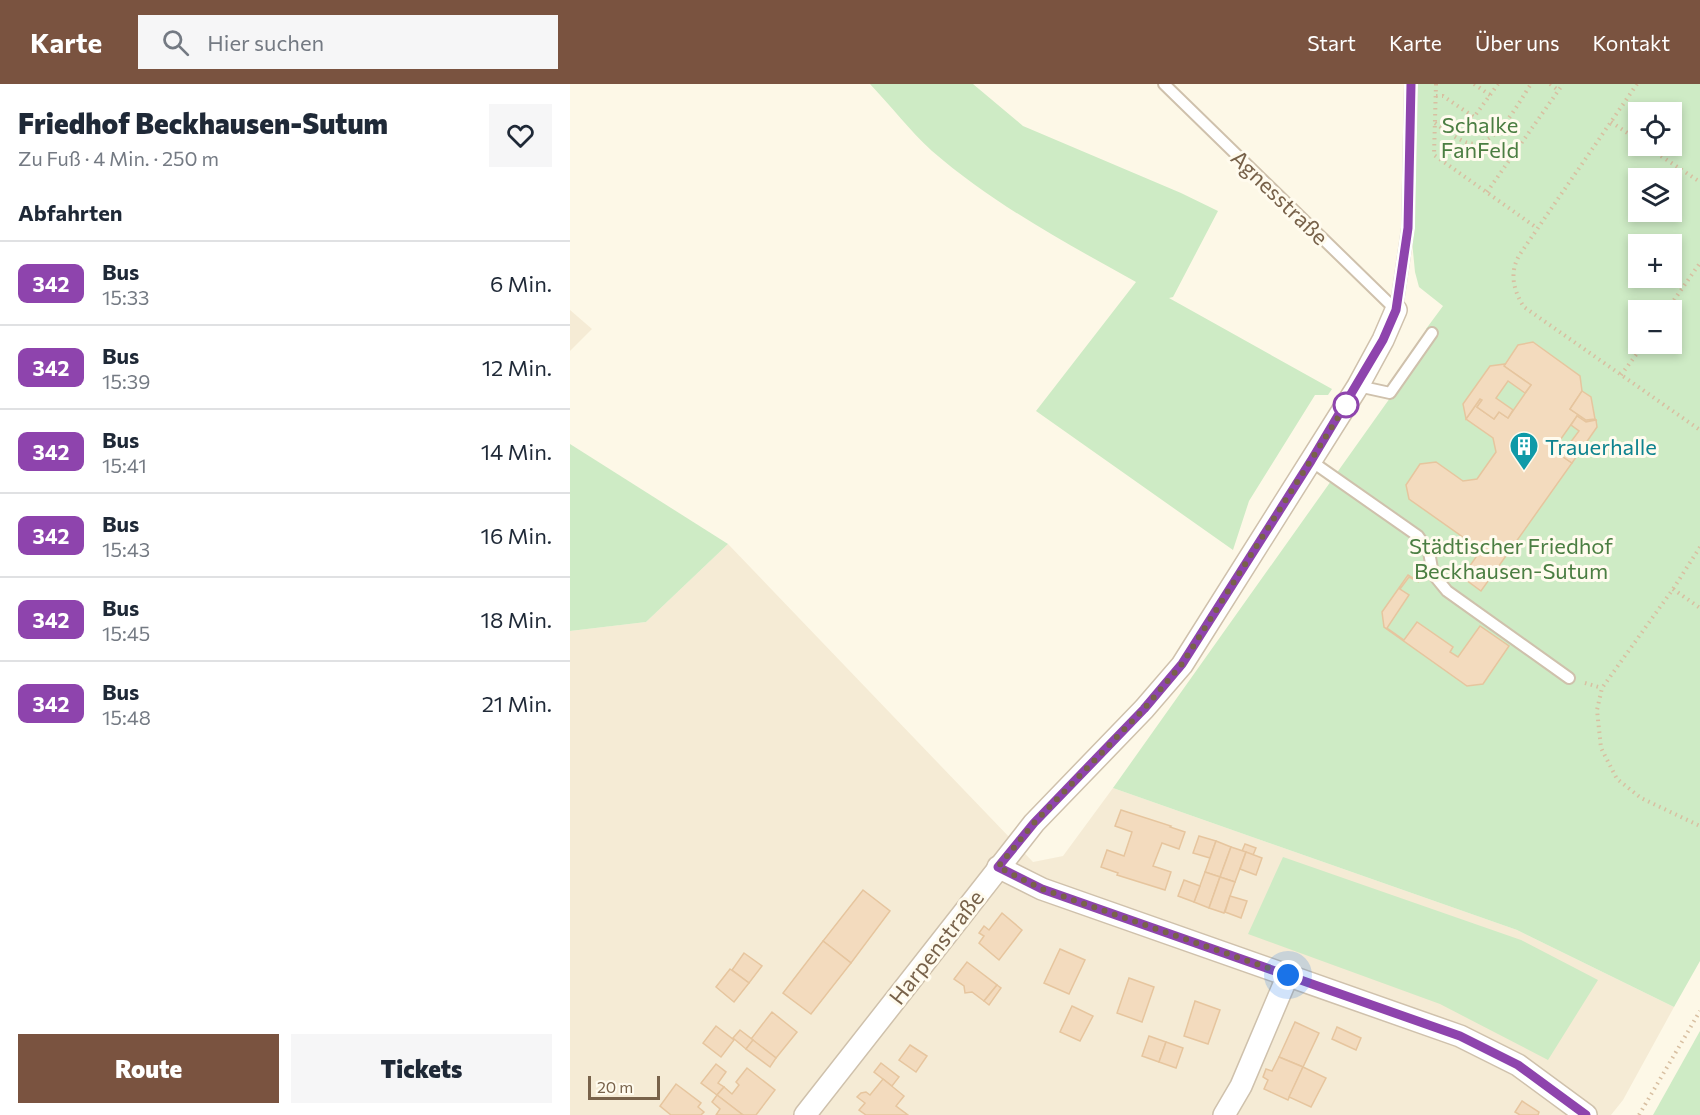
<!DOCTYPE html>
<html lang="de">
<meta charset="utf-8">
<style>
:root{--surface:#fff;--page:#f6f6f7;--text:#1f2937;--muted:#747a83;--line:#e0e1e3;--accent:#7a5340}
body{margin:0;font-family:Commissioner,sans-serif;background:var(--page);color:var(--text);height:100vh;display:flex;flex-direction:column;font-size:22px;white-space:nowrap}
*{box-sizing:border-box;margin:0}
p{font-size:20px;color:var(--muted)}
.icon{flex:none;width:33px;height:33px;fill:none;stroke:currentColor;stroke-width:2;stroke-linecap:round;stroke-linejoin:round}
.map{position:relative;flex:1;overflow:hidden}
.panel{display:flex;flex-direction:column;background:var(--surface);width:570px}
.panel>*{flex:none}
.badge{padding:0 12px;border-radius:9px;font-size:21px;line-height:39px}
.controls{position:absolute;left:1058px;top:18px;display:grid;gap:12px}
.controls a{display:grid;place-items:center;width:54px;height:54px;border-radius:0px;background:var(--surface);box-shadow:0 3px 9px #0003;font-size:30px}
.scale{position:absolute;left:18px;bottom:15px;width:72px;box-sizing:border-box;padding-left:6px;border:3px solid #78624a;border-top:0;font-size:16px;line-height:21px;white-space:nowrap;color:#78624a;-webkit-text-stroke:4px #fffbee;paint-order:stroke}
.you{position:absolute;width:30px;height:30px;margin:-15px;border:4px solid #fff;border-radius:50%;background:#1a73e8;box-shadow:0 0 0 9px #1a73e833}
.map>.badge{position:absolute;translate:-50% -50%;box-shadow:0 0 0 3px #fff}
h2{padding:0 18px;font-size:22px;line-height:54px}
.round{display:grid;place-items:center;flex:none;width:63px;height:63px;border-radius:0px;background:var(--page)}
.head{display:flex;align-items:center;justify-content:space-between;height:102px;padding:0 18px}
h1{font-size:28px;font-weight:800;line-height:45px}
.primary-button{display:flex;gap:12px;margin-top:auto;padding:12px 18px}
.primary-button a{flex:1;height:69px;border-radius:0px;background:var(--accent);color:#fff;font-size:24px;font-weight:800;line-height:69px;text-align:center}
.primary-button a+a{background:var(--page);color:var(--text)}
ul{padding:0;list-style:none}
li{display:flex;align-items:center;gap:18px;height:84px;padding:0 18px;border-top:2px solid var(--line)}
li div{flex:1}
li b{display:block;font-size:22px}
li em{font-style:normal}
li .badge{min-width:66px;font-weight:700;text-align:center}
header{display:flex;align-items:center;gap:36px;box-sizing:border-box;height:84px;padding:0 30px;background:var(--accent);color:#fff}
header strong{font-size:28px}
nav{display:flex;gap:33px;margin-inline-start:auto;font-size:21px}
.search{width:420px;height:54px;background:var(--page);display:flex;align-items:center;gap:15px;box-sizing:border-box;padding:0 21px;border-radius:0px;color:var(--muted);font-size:22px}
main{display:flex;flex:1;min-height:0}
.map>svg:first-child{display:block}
.residential{fill:#f5ebd5}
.green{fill:#ceebc5;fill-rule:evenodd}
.building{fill:#f3dbbe;stroke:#e6c59e;stroke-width:1.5}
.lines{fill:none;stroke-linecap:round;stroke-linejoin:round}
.service-casing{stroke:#cfc1ac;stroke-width:14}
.minor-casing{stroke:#cfc1ac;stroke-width:24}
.path{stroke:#d8bfa1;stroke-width:4;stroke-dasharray:1.5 4.5;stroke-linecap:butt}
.service{stroke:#fff;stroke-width:10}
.minor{stroke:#fff;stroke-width:21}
.line-casing{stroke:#fff;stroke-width:14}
.line{stroke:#8e44ad;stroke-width:9}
.walk{stroke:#78624a;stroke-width:6;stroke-dasharray:0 10.8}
.stop-dot{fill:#fff;stroke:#8e44ad;stroke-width:3}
.labels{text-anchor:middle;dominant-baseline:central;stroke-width:6;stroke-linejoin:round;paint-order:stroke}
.park-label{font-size:22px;fill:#4b7e42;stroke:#fffbee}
.street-label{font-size:22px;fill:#78624a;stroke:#fffbee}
.culture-label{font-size:22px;fill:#0d838f;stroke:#fffbee;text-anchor:start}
</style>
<header>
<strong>Karte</strong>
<div class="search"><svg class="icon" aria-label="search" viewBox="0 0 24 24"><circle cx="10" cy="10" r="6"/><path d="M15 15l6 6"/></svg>Hier suchen</div>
<nav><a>Start</a><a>Karte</a><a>Über uns</a><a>Kontakt</a></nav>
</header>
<main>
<section class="panel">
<div class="head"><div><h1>Friedhof Beckhausen-Sutum</h1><p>Zu Fuß · 4 Min. · 250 m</p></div><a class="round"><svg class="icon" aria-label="heart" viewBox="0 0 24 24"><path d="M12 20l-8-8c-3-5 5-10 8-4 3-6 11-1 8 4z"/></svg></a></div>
<h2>Abfahrten</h2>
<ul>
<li><span class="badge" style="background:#8e44ad;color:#fff">342</span><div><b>Bus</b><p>15:33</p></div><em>6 Min.</em></li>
<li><span class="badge" style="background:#8e44ad;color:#fff">342</span><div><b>Bus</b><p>15:39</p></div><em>12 Min.</em></li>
<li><span class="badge" style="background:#8e44ad;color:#fff">342</span><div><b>Bus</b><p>15:41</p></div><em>14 Min.</em></li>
<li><span class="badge" style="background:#8e44ad;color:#fff">342</span><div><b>Bus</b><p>15:43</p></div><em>16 Min.</em></li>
<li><span class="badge" style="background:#8e44ad;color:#fff">342</span><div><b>Bus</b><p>15:45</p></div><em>18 Min.</em></li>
<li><span class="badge" style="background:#8e44ad;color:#fff">342</span><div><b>Bus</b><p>15:48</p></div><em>21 Min.</em></li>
</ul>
<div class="primary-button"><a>Route</a><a>Tickets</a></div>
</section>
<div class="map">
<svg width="1130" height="1031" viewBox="0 0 1130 1031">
<rect width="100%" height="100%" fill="#fdf8e7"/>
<g class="residential">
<polygon points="0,226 22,245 0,267"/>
<polygon points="158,460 463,778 493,772 543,704 947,846 1104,923 1053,1016 1041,1031 0,1031 0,547 76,538"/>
</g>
<g class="green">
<path d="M300,0H403L453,42L611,109L648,127L603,213L599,214L762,305L758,311H745L679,417L663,466L466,327L566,198C496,159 423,120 362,67C340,47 321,22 300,0Z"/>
<path d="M843,0H1130V877L1104,923L947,846L543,704L864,252L856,245L873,222L849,203L845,188L841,147ZM1068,28H1101V62H1068ZM1068,94H1101V128H1068ZM1068,160H1101V194H1068ZM1068,226H1101V260H1068Z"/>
<polygon points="0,360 158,460 76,538 0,547"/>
<polygon points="713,773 951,856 1028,896 978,976 870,920 678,850"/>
<polygon points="1130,947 1130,1031 1083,1031"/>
</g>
<g class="building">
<polygon points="963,258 1010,292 1012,307 1000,325 1016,336 1025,335 1026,336 1016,338 1007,332 983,366 1002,379 911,507 892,493 911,466 839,415 836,401 850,380 866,378 893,397 907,395 926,368 923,354 896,335 910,315 912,316 907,323 924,335 929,328 938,334 961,301 934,282 948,261"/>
<polygon points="935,280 934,282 961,301 955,309 938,297 926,314 943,326 938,334 929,328 924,335 907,323 912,316 910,315 896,335 893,320 920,282"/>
<polygon points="1012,307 1021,313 1025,335 1016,336 1000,325"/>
<polygon points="1007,332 1016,338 1026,336 1027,343 1002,379 983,366 989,358 997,363 1009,347 1001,341"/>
<polygon points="838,491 849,498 839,493 830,505 839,511 817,544 834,556 847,538 883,563 880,568 888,573 910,542 939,562 913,600 897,602 814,543 812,528"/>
<polygon points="551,726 601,742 600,743 615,748 609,765 592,759 583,782 601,788 595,806 547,791 548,789 531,783 537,766 554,772 562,748 545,742"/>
<polygon points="629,752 646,757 640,774 623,769"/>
<polygon points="646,757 661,763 650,793 635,788"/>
<polygon points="675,760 686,764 683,771 672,767"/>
<polygon points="661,763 676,768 665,798 650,793"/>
<polygon points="676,768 692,774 686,791 670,785"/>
<polygon points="635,788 650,793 639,824 624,818"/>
<polygon points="650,793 665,798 654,829 639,824"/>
<polygon points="614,796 630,802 624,818 608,812"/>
<polygon points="293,806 320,827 281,879 253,857"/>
<polygon points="660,812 677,817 671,834 655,828"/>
<polygon points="432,829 452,846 429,876 409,859 414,852 409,849 414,842 419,846"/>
<polygon points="253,857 281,879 241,930 213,909"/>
<polygon points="490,865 515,876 499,910 474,899"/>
<polygon points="174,869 192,882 179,899 162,886"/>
<polygon points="397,878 427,901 414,917 402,908 395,909 394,902 384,895"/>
<polygon points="160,885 179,899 164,918 146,903"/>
<polygon points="559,894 584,903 572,938 547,929"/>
<polygon points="427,901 431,904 419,921 414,917"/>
<polygon points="625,917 650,926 638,960 614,952"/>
<polygon points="502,922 523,932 510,957 490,948"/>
<polygon points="202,928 227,948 206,974 181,955"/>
<polygon points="725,938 749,949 733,983 709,973"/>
<polygon points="146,942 164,956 151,973 133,959"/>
<polygon points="767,943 791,954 786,966 762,955"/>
<polygon points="170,946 183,956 176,965 163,954"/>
<polygon points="579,952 596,958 589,978 572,972"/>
<polygon points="183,956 206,974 200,983 176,965"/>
<polygon points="596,958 613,964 606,984 589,978"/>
<polygon points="340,961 357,972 346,988 329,976"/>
<polygon points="709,973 733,983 718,1016 694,1005 698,996 693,993 696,985 702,987"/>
<polygon points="311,979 329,993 322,1002 304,988"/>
<polygon points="146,980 156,988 148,999 154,1003 147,1011 131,999"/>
<polygon points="733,983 756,994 741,1023 719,1013"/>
<polygon points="177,984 205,1006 186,1031 173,1031 147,1011 154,1003 162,1010 169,1001 166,998"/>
<polygon points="313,995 334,1012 326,1022 338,1031 296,1031 289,1026 295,1019 287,1013 291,1009 296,1008 300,1011"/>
<polygon points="106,1000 131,1019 128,1023 134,1028 131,1031 101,1031 90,1022"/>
<polygon points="147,1011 173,1031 146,1031 150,1025 142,1018"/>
<polygon points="952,1017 969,1028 968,1031 950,1031 945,1028"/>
</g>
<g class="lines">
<g class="service-casing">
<g id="service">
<polyline points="594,0 826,226"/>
<polyline points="826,226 838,144 841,0"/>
<polyline points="788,302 820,309 862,249"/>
<polyline points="741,377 848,452 859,468 863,490 877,507 999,594"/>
</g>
</g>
<g class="minor-casing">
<g id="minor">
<polyline points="428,783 472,805 890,952 948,981 1016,1031"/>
<polyline points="235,1031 464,739 574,625 612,581 788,302 813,256 826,226"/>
<polyline points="654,1031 671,1002 718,891"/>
</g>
</g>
<g class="path">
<polyline points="866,0 864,71 967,144"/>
<polyline points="904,0 920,11"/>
<polyline points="980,0 988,6"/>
<path d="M1067,0L950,170C939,188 943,206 954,223L1130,346"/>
<polyline points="866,12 873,12 904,33 928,0"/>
<polyline points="1041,38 1068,56"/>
<path d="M865,39C875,46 886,55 898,59C925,66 948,19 961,0"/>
<polyline points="1076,62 1130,98"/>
<polyline points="917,108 993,0"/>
<polyline points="1097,226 1130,179"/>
<polyline points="1051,291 1074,260"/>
<polyline points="1130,463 1103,505 1032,604 1027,626 1031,664 1047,695 1071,714 1130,742"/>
<polyline points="1103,505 1130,524"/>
<polyline points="1015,599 1032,604"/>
<polyline points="1069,1031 1130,927"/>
</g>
<use href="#service" class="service"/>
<use href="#minor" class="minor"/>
</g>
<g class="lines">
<g class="line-casing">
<polyline id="line" points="841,0 838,144 826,226 813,256 741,377 612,580 574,625 464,739 428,783 472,805 890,952 948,981 1016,1031"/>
</g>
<use href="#line" class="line"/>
<polyline class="walk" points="718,891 472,805 428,783 464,739 574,625 612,580 779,316 776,321"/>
</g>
<defs>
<g id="building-pin" transform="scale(1.5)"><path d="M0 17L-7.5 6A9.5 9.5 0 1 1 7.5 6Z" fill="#0f9aa8" stroke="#fffbee"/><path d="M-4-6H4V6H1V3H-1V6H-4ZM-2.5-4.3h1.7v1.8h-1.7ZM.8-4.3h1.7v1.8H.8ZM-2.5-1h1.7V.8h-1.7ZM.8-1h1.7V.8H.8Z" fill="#fff"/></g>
</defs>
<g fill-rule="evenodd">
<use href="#building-pin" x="954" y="362"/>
</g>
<circle class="stop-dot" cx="776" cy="321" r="12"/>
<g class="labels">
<g class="park-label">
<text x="910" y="40">Schalke<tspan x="910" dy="25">FanFeld</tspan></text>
<text x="941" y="461">Städtischer Friedhof<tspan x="941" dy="25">Beckhausen-Sutum</tspan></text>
</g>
<g class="street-label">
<text transform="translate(710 113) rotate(44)">Agnesstraße</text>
<text transform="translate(366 863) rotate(-52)">Harpenstraße</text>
</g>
<g class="culture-label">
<text x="975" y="362">Trauerhalle</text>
</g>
</g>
</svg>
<div class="controls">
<a><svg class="icon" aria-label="locate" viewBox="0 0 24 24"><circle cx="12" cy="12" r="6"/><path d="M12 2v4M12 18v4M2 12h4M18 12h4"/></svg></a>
<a><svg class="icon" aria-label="layers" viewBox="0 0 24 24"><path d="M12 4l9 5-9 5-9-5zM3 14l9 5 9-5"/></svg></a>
<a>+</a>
<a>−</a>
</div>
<div class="scale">20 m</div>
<div class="you" style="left:718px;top:891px"></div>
</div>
</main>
